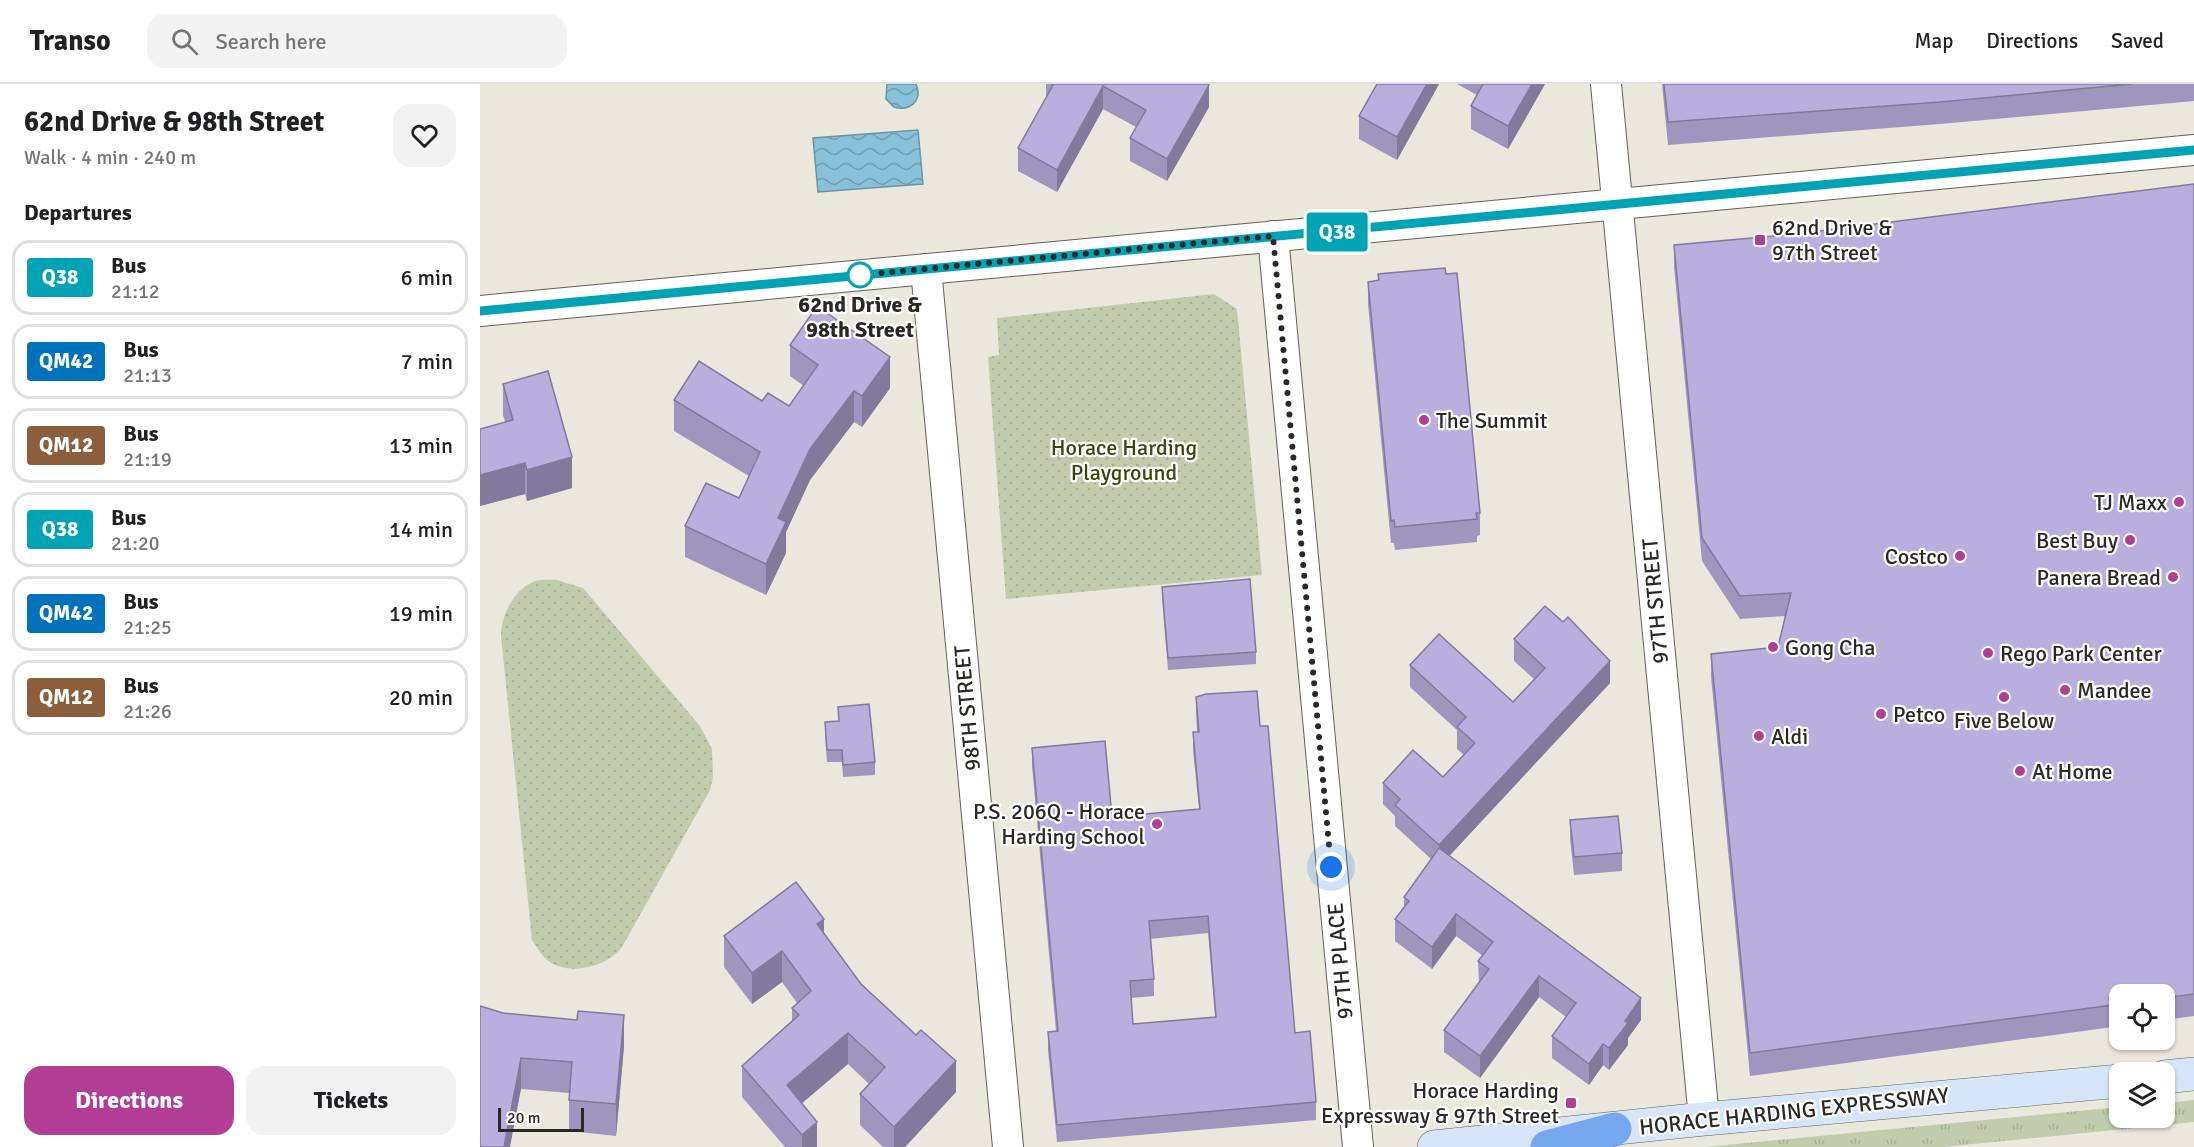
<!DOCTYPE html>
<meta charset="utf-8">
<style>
:root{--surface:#fff;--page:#f2f2f2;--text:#202124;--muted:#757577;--line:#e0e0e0;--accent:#b23d94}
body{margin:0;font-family:Signika,sans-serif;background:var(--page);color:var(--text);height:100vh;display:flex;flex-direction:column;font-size:22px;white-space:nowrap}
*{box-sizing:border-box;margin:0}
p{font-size:20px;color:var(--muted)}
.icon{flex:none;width:33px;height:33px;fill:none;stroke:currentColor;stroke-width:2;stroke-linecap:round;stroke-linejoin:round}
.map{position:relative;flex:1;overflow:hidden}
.panel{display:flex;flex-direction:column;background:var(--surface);width:480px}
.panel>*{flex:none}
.badge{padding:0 12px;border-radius:4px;font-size:21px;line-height:39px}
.tools{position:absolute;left:1629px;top:900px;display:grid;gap:12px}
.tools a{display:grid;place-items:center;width:66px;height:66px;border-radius:12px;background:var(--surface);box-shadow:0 2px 4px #0004;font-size:30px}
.scale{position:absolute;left:18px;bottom:15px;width:86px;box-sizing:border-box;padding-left:6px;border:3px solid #292824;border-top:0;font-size:16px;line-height:21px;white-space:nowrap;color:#292824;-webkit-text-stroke:4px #fff;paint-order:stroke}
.you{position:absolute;width:30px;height:30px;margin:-15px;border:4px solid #fff;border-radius:50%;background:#1a73e8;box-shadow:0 0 0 9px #1a73e833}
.map>.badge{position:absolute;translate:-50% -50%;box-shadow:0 0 0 3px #fff}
h2{padding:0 24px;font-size:22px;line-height:54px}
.round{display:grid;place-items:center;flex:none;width:63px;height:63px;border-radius:18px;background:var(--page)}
.head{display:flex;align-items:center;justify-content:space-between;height:102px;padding:0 24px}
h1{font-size:28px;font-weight:700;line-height:45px}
.action{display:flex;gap:12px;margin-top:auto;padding:12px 24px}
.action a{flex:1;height:69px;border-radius:18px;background:var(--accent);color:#fff;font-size:24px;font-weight:700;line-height:69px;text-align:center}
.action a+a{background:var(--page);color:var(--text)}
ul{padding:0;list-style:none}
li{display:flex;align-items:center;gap:18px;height:75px;margin:0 12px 9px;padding:0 12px;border:3px solid var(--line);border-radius:18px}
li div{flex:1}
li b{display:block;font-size:22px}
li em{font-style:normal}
li .badge{min-width:66px;font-weight:700;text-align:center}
header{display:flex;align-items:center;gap:36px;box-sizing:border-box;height:84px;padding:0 30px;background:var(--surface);border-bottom:2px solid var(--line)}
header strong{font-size:28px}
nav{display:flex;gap:33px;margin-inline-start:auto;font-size:21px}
.search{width:420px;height:54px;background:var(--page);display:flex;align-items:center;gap:15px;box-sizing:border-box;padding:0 21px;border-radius:18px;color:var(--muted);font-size:22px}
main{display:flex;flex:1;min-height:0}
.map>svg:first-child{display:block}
.grass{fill:url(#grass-tufts)}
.park{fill:url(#park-dots)}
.water{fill:url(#water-waves);stroke:#6c94a3;stroke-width:1.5}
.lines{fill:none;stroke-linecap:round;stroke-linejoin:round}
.street-casing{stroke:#626056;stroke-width:32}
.secondary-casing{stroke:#626056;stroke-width:34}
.highway-casing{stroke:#5b7ba8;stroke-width:34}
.street{stroke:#fff;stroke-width:30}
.secondary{stroke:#d6e5fa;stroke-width:33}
.highway{stroke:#76a8ef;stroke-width:33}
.wall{fill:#9f96c0;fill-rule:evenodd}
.shaded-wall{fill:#827a9c}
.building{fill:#b9afdf;stroke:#827a9c;stroke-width:1.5;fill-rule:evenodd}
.line-casing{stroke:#fff;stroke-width:14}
.line{stroke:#00a3b4;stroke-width:9}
.walk{stroke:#292824;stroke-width:6;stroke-dasharray:0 10.8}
.poi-dot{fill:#b23d94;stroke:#fff;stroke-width:2}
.stop-dot{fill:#fff;stroke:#00a3b4;stroke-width:3}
.labels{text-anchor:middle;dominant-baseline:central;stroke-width:4.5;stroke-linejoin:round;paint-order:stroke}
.poi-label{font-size:22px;fill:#292824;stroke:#fff;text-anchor:start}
.stop-label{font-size:22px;font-weight:bold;fill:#292824;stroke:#fff}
.park-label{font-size:22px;fill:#38450d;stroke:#fff}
.street-label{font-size:22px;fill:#292824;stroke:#fff}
</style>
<header>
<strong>Transo</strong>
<div class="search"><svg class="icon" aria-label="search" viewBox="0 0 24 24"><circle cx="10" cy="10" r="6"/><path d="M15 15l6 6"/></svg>Search here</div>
<nav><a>Map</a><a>Directions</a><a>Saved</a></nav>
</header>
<main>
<section class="panel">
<div class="head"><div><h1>62nd Drive &amp; 98th Street</h1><p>Walk · 4 min · 240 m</p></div><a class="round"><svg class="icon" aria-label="heart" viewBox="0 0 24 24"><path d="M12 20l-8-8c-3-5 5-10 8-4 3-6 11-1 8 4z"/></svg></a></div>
<h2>Departures</h2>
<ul>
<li><span class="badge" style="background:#00a3b4;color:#fff">Q38</span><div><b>Bus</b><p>21:12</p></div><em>6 min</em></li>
<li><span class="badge" style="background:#0072bc;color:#fff">QM42</span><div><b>Bus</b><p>21:13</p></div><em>7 min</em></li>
<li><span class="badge" style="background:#8b5e3c;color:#fff">QM12</span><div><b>Bus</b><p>21:19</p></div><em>13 min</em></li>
<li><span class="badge" style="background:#00a3b4;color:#fff">Q38</span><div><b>Bus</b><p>21:20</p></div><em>14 min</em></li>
<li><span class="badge" style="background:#0072bc;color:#fff">QM42</span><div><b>Bus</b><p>21:25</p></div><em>19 min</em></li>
<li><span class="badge" style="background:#8b5e3c;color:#fff">QM12</span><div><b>Bus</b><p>21:26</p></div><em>20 min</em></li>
</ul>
<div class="action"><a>Directions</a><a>Tickets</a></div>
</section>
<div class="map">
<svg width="1714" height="1063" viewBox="0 0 1714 1063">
<defs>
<pattern id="grass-tufts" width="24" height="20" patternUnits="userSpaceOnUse" patternTransform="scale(1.5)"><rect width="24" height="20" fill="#c2ccad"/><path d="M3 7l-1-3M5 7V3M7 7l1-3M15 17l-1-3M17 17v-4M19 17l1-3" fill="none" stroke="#a7af95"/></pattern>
<pattern id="park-dots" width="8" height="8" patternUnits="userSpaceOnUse" patternTransform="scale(1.5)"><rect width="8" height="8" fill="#c2ccad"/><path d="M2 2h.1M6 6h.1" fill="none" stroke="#a7af95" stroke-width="1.8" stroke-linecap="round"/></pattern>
<pattern id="water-waves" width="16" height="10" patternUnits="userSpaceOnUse" patternTransform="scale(1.5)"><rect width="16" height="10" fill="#88c2da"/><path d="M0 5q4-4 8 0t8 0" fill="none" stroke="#6f9eb1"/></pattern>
</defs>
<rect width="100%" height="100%" fill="#eae7dd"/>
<polygon class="grass" points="1714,1016 1714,1038 1463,1063 1225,1063 1639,1023 1640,1034 1684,1034 1685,1019"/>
<g class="park">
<polygon points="734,210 757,225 782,491 526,515 508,273 519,271 517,234"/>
<path d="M77,496L103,504L220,642L232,665L233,693L230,706L142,863C127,883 88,893 67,876C61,871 57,863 52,856L21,552C21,532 33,507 53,498C60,495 69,496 77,496Z"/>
</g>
<g class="water">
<path d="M407,0H436C443,16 430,28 414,23L406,15Z"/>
<polygon points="438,46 443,100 338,108 333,54"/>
</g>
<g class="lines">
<g class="street-casing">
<g id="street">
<polyline points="1126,0 1224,1035"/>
<polyline points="793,152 878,1063"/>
<polyline points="446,185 528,1063"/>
<polyline points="0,227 1714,66"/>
</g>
</g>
<g class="secondary-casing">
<g id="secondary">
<polyline points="1684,993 1714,990"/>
<polyline points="954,1063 1224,1035 1640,997"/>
</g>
</g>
<g class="highway-casing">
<polyline id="highway" points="1067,1063 1135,1045"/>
</g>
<use href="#street" class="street"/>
<use href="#secondary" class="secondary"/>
<use href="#highway" class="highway"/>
</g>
<g class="wall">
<polygon points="566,0 728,0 729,23 687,97 650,77 650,54 656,43 623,25 577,108 538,87 538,64 566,14"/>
<polygon points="959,0 917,76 879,55 879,32"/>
<polygon points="977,0 1065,0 1028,65 991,45 991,22 997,11"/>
<polygon points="1182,0 1714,0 1714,17 1460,40 1188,61"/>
<polygon points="1714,100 1714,932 1684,936 1684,910 1640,910 1640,942 1270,992 1231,593 1231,570 1298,563 1305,532 1260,535 1222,477 1194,183 1194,161 1316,150"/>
<polygon points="898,190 1000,429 1000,451 997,452 997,458 915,466 914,459 911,459 888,220 888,198 898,196"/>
<polygon points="310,261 410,304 382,343 374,338 330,396 306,448 306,469 286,511 205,473 205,442 259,414 269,392 194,347 194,316 282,317 309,322 324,302 310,292"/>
<polygon points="23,300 92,404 47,417 45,410 0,422 0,345 25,338 23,331"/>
<polygon points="682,503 776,568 776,580 688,586 682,515"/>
<polygon points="1034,555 1130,599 969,772 1161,936 1148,954 1148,961 1129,986 1123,981 1109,1001 1072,974 1072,952 1086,933 1059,913 1000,994 964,968 964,946 999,899 998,877 1003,872 976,852 952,885 915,857 915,835 924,824 924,813 951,775 915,742 915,732 903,720 903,699 963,693 984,671 977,665 977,646 930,603 930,581 1033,618 1054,595 1034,577"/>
<path d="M716,613L780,642L815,949L836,1018V1036L577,1058L568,966V948L576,947L552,682V664L632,733L719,725L713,666V648H717L716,630ZM728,849L735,933L653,940L651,914L674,912V895L670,855Z"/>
<polygon points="358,623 395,678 395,691 363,693 362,678 347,678 345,650 345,638 358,637"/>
<polygon points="1090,736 1142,769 1142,787 1094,791 1090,754"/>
<polygon points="344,849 381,900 476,1008 425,1063 403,1063 380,1041 380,1010 389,1000 368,980 322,1019 337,1063 305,1063 262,1013 262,982 312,937 312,924 317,919 302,898 272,920 244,883 244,852"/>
<polygon points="0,922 144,962 136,1052 89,1047 89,1009 41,1005"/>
</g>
<g class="shaded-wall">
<polygon points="947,0 959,0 917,76 917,53"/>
<polygon points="1052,0 1065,0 1028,65 1028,42"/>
<polygon points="729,1 729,23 687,97 687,75"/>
<polygon points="623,2 623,25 577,108 577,86"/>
<polygon points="410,273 410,304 382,343 382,312"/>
<polygon points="374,307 374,338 330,396 306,448 306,469 286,511 286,480 298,434 330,365"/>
<polygon points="92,373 92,404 47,417 47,386"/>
<polygon points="45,379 45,410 0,422 0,391"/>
<polygon points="1130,577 1130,599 959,783 959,761"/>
<polygon points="976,830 976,852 952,885 952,863"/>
<polygon points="344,835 344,866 337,840"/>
<polygon points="302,867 302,898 272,920 272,889"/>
<polygon points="1059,892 1059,913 1000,994 1000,972"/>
<polygon points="1161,914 1161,936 1148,954 1148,961 1129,986 1129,964 1145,937"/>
<polygon points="144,931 144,962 136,1052 136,1020"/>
<polygon points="368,949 368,980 307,1032 307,1001"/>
<polygon points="1123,960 1123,981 1109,1001 1109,980"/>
<polygon points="41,974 41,1005 30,1063 24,1063"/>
<polygon points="476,977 476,1008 425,1063 414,1063 414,1043"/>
<polygon points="337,1038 337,1063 322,1063 322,1051"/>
</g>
<g class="building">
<polygon points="571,0 728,0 729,1 687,75 650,54 666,26 623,2 577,86 538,64 573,1"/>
<polygon points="897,0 947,0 917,53 879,32"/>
<polygon points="1003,0 1052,0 1028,42 991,22"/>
<polygon points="1184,0 1652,0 1460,18 1188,38"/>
<polygon points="1714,100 1714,910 1684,914 1684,910 1640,910 1640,920 1270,969 1231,570 1298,563 1311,509 1260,512 1222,454 1194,161 1316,150"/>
<polygon points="965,184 966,190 977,189 1000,429 996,429 997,435 915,443 914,436 911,437 888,198 899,196 898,190"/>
<polygon points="337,222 410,273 382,312 374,307 330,365 298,434 306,438 286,480 205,442 226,399 259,414 280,368 194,316 219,277 282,317 288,309 309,322 338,281 310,261"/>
<polygon points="68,287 92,373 47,386 45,379 0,391 0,345 33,336 23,300"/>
<polygon points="770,495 776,568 688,574 682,503"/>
<polygon points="1065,522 1083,538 1088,533 1130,577 959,761 915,721 920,715 903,699 933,666 963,693 995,659 977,643 986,633 930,581 959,550 1033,618 1065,584 1034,555"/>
<path d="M777,607L780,642H788L815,949L830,947L836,1018L577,1041L568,948L578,947L552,664L625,657L632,733L720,725L713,648H719L716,613L726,610ZM728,832L736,933L653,940L650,897L674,895L669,837Z"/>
<polygon points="389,620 395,678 363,681 362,666 347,666 345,638 359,637 358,623"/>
<polygon points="1138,732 1142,769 1094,773 1090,736"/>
<polygon points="959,764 1161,914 1145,937 1148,939 1129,964 1123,960 1109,980 1072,952 1096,919 1059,892 1000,972 964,946 1009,885 998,877 1013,858 976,830 952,863 915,835 929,817 924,813"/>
<polygon points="316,798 344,835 337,840 381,900 436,951 441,946 476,977 414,1043 380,1010 405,983 368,949 307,1001 337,1038 322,1051 262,982 319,931 312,924 331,907 302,867 272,889 244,852"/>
<polygon points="0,922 23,929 97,936 98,927 144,931 136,1020 89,1016 92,978 41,974 24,1063 0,1063"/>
</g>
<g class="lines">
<g class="line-casing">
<polyline id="line" points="0,227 1714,66"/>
</g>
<use href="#line" class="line"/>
<polyline class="walk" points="380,191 793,152 851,783"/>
</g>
<g class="poi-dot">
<rect x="1274" y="150" width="12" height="12" rx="3"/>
<circle cx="944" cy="336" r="6"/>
<circle cx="1699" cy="418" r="6"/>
<circle cx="1650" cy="456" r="6"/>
<circle cx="1480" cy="472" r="6"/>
<circle cx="1693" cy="493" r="6"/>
<circle cx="1293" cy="563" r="6"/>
<circle cx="1508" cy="569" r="6"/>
<circle cx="1585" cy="606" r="6"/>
<circle cx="1524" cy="613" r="6"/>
<circle cx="1401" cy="630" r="6"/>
<circle cx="1279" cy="652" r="6"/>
<circle cx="1540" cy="687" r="6"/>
<circle cx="677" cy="740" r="6"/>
<rect x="1085" y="1013" width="12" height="12" rx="3"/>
</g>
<circle class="stop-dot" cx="380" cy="191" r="12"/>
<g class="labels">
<g class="poi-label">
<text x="1292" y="143">62nd Drive &amp;<tspan x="1292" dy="25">97th Street</tspan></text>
<text x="956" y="336">The Summit</text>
<text x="1687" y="418" text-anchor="end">TJ Maxx</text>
<text x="1638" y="456" text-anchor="end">Best Buy</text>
<text x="1468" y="472" text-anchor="end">Costco</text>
<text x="1681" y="493" text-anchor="end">Panera Bread</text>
<text x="1305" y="563">Gong Cha</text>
<text x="1520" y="569">Rego Park Center</text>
<text x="1597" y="606">Mandee</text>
<text x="1413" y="630">Petco</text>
<text x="1524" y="636" text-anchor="middle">Five Below</text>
<text x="1291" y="652">Aldi</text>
<text x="1552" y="687">At Home</text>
<text x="665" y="727" text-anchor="end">P.S. 206Q - Horace<tspan x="665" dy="25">Harding School</tspan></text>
<text x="1079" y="1006" text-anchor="end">Horace Harding<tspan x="1079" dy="25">Expressway &amp; 97th Street</tspan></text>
</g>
<g class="stop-label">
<text x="380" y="220">62nd Drive &amp;<tspan x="380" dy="25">98th Street</tspan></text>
</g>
<g class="park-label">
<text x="644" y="363">Horace Harding<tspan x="644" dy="25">Playground</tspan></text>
</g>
<g class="street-label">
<text transform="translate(1175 517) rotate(-95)">97TH STREET</text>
<text transform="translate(487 624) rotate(-95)">98TH STREET</text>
<text transform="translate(860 877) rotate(-95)">97TH PLACE</text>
<text transform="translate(1314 1027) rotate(-6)">HORACE HARDING EXPRESSWAY</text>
</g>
</g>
</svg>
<div class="tools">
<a><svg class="icon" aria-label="locate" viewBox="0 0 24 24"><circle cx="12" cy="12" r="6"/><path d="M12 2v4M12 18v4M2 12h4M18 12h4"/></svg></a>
<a><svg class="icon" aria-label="layers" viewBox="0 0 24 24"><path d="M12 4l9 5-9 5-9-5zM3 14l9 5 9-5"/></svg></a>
</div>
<div class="scale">20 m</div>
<div class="you" style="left:851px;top:783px"></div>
<b class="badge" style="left:857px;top:148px;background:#00a3b4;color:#fff">Q38</b>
</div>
</main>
